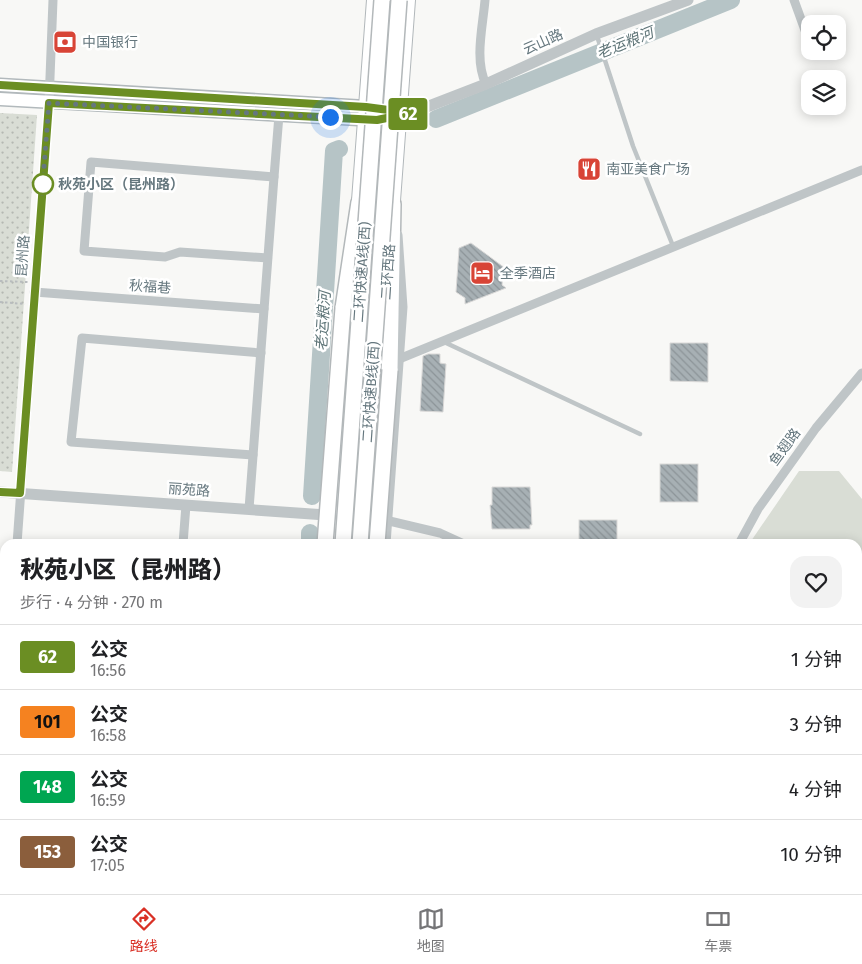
<!DOCTYPE html>
<html lang="zh">
<meta charset="utf-8">
<style>
:root{--surface:#fff;--page:#f2f2f2;--text:#202124;--muted:#757577;--line:#e0e0e0;--accent:#d93025}
body{margin:0;font-family:"Fira Sans","Noto Sans SC",sans-serif;background:var(--page);color:var(--text);height:100vh;display:flex;flex-direction:column;font-size:19px;white-space:nowrap}
*{box-sizing:border-box;margin:0}
p{font-size:16px;color:var(--muted)}
.icon{flex:none;width:28px;height:28px;fill:none;stroke:currentColor;stroke-width:2;stroke-linecap:round;stroke-linejoin:round}
.map{position:relative;flex:1;overflow:hidden}
.sheet{position:absolute;left:0px;top:539px;width:862px;height:356px;display:flex;flex-direction:column;background:var(--surface);border-radius:15px 15px 0 0;box-shadow:0 2px 12px #0003}
.sheet>*{flex:none}
.badge{padding:0 10px;border-radius:4px;font-size:18px;line-height:32px}
.controls{position:absolute;left:801px;top:15px;display:grid;gap:10px}
.controls a{display:grid;place-items:center;width:45px;height:45px;border-radius:10px;background:var(--surface);box-shadow:0 2px 12px #0003;font-size:25px}
.you{position:absolute;width:25px;height:25px;margin:-12px;border:4px solid #fff;border-radius:50%;background:#1a73e8;box-shadow:0 0 0 8px #1a73e833}
.map>.badge{position:absolute;translate:-50% -50%;box-shadow:0 0 0 2px #fff}
.round{display:grid;place-items:center;flex:none;width:52px;height:52px;border-radius:15px;background:var(--page)}
.summary{display:flex;align-items:center;justify-content:space-between;height:85px;padding:0 20px}
h1{font-size:24px;font-weight:800;line-height:38px}
ul{padding:0;list-style:none}
li{display:flex;align-items:center;gap:15px;height:65px;padding:0 20px;border-top:1px solid var(--line)}
li div{flex:1}
li b{display:block;font-size:19px}
li em{font-style:normal}
li .badge{min-width:55px;font-weight:700;text-align:center}
.tabs{display:flex;justify-content:space-around;align-items:center;height:70px;border-top:1px solid var(--line);background:var(--surface);font-size:14px;color:var(--muted)}
.tabs a{display:grid;justify-items:center;gap:2px}
.tabs .active{color:var(--accent)}
.map>svg:first-child{display:block}
.grass{fill:#d9ddd5}
.park{fill:url(#park-dots)}
.lines{fill:none;stroke-linecap:round;stroke-linejoin:round}
.river{stroke:#b6c4c6;stroke-width:18}
.building{fill:url(#building-back-hatch);stroke:#dad9d8}
.secondary-casing{stroke:#b2b9bc;stroke-width:15}
.primary-casing{stroke:#b1b7ba;stroke-width:16}
.trunk-casing{stroke:#b3b8ba;stroke-width:18}
.path{stroke:#b8bcbe;stroke-width:2;stroke-dasharray:2.5 2.5;stroke-linecap:butt}
.service{stroke:#bfc5c7;stroke-width:4.5}
.minor{stroke:#bfc5c7;stroke-width:9}
.tertiary{stroke:#bfc5c7;stroke-width:11}
.secondary{stroke:#fff;stroke-width:12}
.primary{stroke:#fff;stroke-width:14}
.trunk{stroke:#fff;stroke-width:15}
.trunk-bridge-casing{stroke:#b3b8ba;stroke-width:18;stroke-linecap:butt}
.trunk-bridge{stroke:#fff;stroke-width:15}
.line-casing{stroke:#fff;stroke-width:11}
.line{stroke:#6b8e23;stroke-width:8}
.walk{stroke:#65777e;stroke-width:5;stroke-dasharray:0 9}
.stop-dot{fill:#fff;stroke:#6b8e23;stroke-width:2.5}
.labels{text-anchor:middle;dominant-baseline:central;stroke-width:5;stroke-linejoin:round;paint-order:stroke}
.poi-label{font-size:14px;fill:#65777e;stroke:#fff;text-anchor:start}
.street-label{font-size:14px;fill:#65777e;stroke:#fff}
.stop-label{font-size:14px;font-weight:bold;fill:#65777e;stroke:#fff;text-anchor:start}
.water-label{font-size:15px;font-style:italic;fill:#607679;stroke:#fff}
</style>
<div class="map">
<svg width="862" height="894" viewBox="0 0 862 894">
<defs>
<pattern id="park-dots" width="8" height="8" patternUnits="userSpaceOnUse" patternTransform="scale(1.25)"><rect width="8" height="8" fill="#d9ddd5"/><path d="M2 2h.1M6 6h.1" fill="none" stroke="#b4b8b2" stroke-width="1.8" stroke-linecap="round"/></pattern>
<pattern id="building-back-hatch" width="6" height="6" patternUnits="userSpaceOnUse" patternTransform="scale(1.25)"><rect width="6" height="6" fill="#a7b0b4"/><path d="M-1 5l2 2M0 0l6 6M5-1l2 2" fill="none" stroke="#8c9498"/></pattern>
</defs>
<rect width="100%" height="100%" fill="#f8f8f6"/>
<g class="grass">
<polygon points="799,471 839,471 862,499 862,690 858,681 858,544 749,544"/>
<polygon points="862,744 862,800 858,804 858,747"/>
</g>
<polygon class="park" points="0,113 37,115 12,472 0,471"/>
<g class="lines">
<g class="river">
<polyline points="436,119 731,0"/>
<polyline points="312,496 334,151 339,149"/>
<polyline points="310,544 310,533"/>
<polyline points="282,894 283,890"/>
</g>
</g>
<g class="building">
<polygon points="471,243 509,271 503,274 502,285 506,288 465,304 465,298 456,292 459,248"/>
<polygon points="670,343 708,343 708,382 670,381"/>
<polygon points="428,354 440,354 440,363 446,364 443,412 420,411 423,356"/>
<rect x="660" y="464" width="38" height="38"/>
<polygon points="492,487 530,487 532,525 530,525 530,529 492,529 490,505 492,505"/>
<rect x="579" y="520" width="38" height="24"/>
</g>
<g class="lines">
<g class="secondary-casing">
<g id="secondary">
<polyline points="0,85 366,107 399,111"/>
<polyline points="0,99 377,120 411,113"/>
</g>
</g>
<g class="primary-casing">
<g id="primary">
<polyline points="358,214 374,0"/>
<polyline points="392,214 408,0"/>
<polyline points="334,544 353,283"/>
<polyline points="369,544 384,327"/>
</g>
</g>
<g class="trunk-casing">
<g id="trunk">
<polyline points="343,308 359,202"/>
<polyline points="390,370 393,204"/>
<polyline points="317,894 318,890"/>
<polyline points="334,894 335,890"/>
</g>
</g>
<g class="path">
<polyline points="0,281 28,282"/>
<polyline points="0,302 25,304"/>
<polyline points="380,894 380,890"/>
</g>
<g class="service">
<polyline points="597,36 633,146 673,246"/>
<polyline points="444,342 640,434"/>
</g>
<g class="minor">
<path d="M485,0C483,26 474,60 486,84"/>
<polyline points="794,0 810,44"/>
<polyline points="274,177 279,115"/>
<polyline points="34,292 264,309"/>
<polyline points="399,359 862,170"/>
<polyline points="253,455 71,442 82,338 261,353"/>
<polyline points="249,509 274,177 91,162 84,251 165,257 180,252 268,258"/>
<polyline points="381,519 440,533 464,544"/>
<polyline points="17,544 49,103 53,0"/>
<polyline points="183,544 186,505"/>
<polyline points="386,544 403,307 398,235"/>
<polyline points="739,544 758,509 816,428 862,373"/>
<polyline points="0,771 5,709"/>
<polyline points="0,788 5,788"/>
<polyline points="444,890 444,894"/>
<polyline points="629,894 629,890"/>
<polyline points="727,894 730,890"/>
</g>
<g class="tertiary">
<polyline points="411,113 486,84 596,34 688,0"/>
<polyline points="0,492 369,518"/>
</g>
<use href="#secondary" class="secondary"/>
<use href="#primary" class="primary"/>
<use href="#trunk" class="trunk"/>
<g class="trunk-bridge-casing">
<g id="trunk-bridge">
<polyline points="325,544 343,308"/>
<polyline points="343,544 382,0"/>
<polyline points="360,544 399,0"/>
<polyline points="377,544 390,370"/>
</g>
</g>
<use href="#trunk-bridge" class="trunk-bridge"/>
</g>
<g class="lines">
<g class="line-casing">
<polyline id="line" points="0,85 366,107 411,113 377,120 49,103 20,493 0,492"/>
</g>
<use href="#line" class="line"/>
<polyline class="walk" points="43,184 42,193 49,103 330,117"/>
</g>
<defs>
<g id="bank-square" transform="scale(1.25)"><rect x="-9" y="-9" width="18" height="18" rx="4" fill="#d84436" stroke="#fff"/><path d="M-6-4H6V4H-6ZM0-2.3a2.3 2.3 0 1 0 0 4.6a2.3 2.3 0 1 0 0-4.6Z" fill="#fff"/></g>
<g id="restaurant-square" transform="scale(1.25)"><rect x="-9" y="-9" width="18" height="18" rx="4" fill="#d84436" stroke="#fff"/><path d="M-5-6h1v4h1v-4h1v4h1v-4h1v5L-1.5 .5V6h-2V.5L-5-1ZM5-6V6H3V1.5H1.5Q1.5-4 5-6Z" fill="#fff"/></g>
<g id="hotel-square" transform="scale(1.25)"><rect x="-9" y="-9" width="18" height="18" rx="4" fill="#d84436" stroke="#fff"/><path d="M-6-4.5h1.5V1H6V5H4.5V3h-9V5H-6ZM-4 0a1.8 1.8 0 1 1 3.6 0ZM.5 0V-2.5h3Q6-2.5 6 0Z" fill="#fff"/></g>
</defs>
<g fill-rule="evenodd">
<use href="#bank-square" x="65" y="42"/>
<use href="#restaurant-square" x="589" y="169"/>
<use href="#hotel-square" x="482" y="273"/>
</g>
<circle class="stop-dot" cx="43" cy="184" r="10"/>
<g class="labels">
<g class="poi-label">
<text x="82" y="42">中国银行</text>
<text x="606" y="169">南亚美食广场</text>
<text x="500" y="273">全季酒店</text>
</g>
<g class="street-label">
<text transform="translate(543 42) rotate(-24)">云山路</text>
<text transform="translate(23 256) rotate(-86)">昆州路</text>
<text transform="translate(362 272) rotate(-86)">二环快速A线(西)</text>
<text transform="translate(388 272) rotate(-86)">二环西路</text>
<text transform="translate(150 287) rotate(4)">秋福巷</text>
<text transform="translate(371 392) rotate(-86)">二环快速B线(西)</text>
<text transform="translate(785 447) rotate(-54)">鱼翅路</text>
<text transform="translate(189 490) rotate(4)">丽苑路</text>
</g>
<g class="stop-label">
<text x="58" y="184">秋苑小区（昆州路）</text>
</g>
<g class="water-label">
<text transform="translate(625 43) rotate(-22)">老运粮河</text>
<text transform="translate(323 321) rotate(-86)">老运粮河</text>
</g>
</g>
</svg>
<div class="controls">
<a><svg class="icon" aria-label="locate" viewBox="0 0 24 24"><circle cx="12" cy="12" r="6"/><path d="M12 2v4M12 18v4M2 12h4M18 12h4"/></svg></a>
<a><svg class="icon" aria-label="layers" viewBox="0 0 24 24"><path d="M12 4l9 5-9 5-9-5zM3 14l9 5 9-5"/></svg></a>
</div>
<div class="you" style="left:330px;top:117px"></div>
<b class="badge" style="left:408px;top:114px;background:#6b8e23;color:#fff">62</b>
<section class="sheet">
<div class="summary"><div><h1>秋苑小区（昆州路）</h1><p>步行 · 4 分钟 · 270 m</p></div><a class="round"><svg class="icon" aria-label="heart" viewBox="0 0 24 24"><path d="M12 20l-8-8c-3-5 5-10 8-4 3-6 11-1 8 4z"/></svg></a></div>
<ul>
<li><span class="badge" style="background:#6b8e23;color:#fff">62</span><div><b>公交</b><p>16:56</p></div><em>1 分钟</em></li>
<li><span class="badge" style="background:#f58220;color:#111">101</span><div><b>公交</b><p>16:58</p></div><em>3 分钟</em></li>
<li><span class="badge" style="background:#00a651;color:#fff">148</span><div><b>公交</b><p>16:59</p></div><em>4 分钟</em></li>
<li><span class="badge" style="background:#8b5e3c;color:#fff">153</span><div><b>公交</b><p>17:05</p></div><em>10 分钟</em></li>
</ul>
</section>
</div>
<nav class="tabs">
<a class="active"><svg class="icon" aria-label="directions" viewBox="0 0 24 24"><path d="M12 3l9 9-9 9-9-9zM9 14v-3h6M13 9l2 2-2 2"/></svg>路线</a>
<a><svg class="icon" aria-label="map" viewBox="0 0 24 24"><path d="M3 6l6-2 6 2 6-2v14l-6 2-6-2-6 2zM9 4v14M15 6v14"/></svg>地图</a>
<a><svg class="icon" aria-label="tickets" viewBox="0 0 24 24"><path d="M3 7h18v10H3zM15 7v10"/></svg>车票</a>
</nav>
